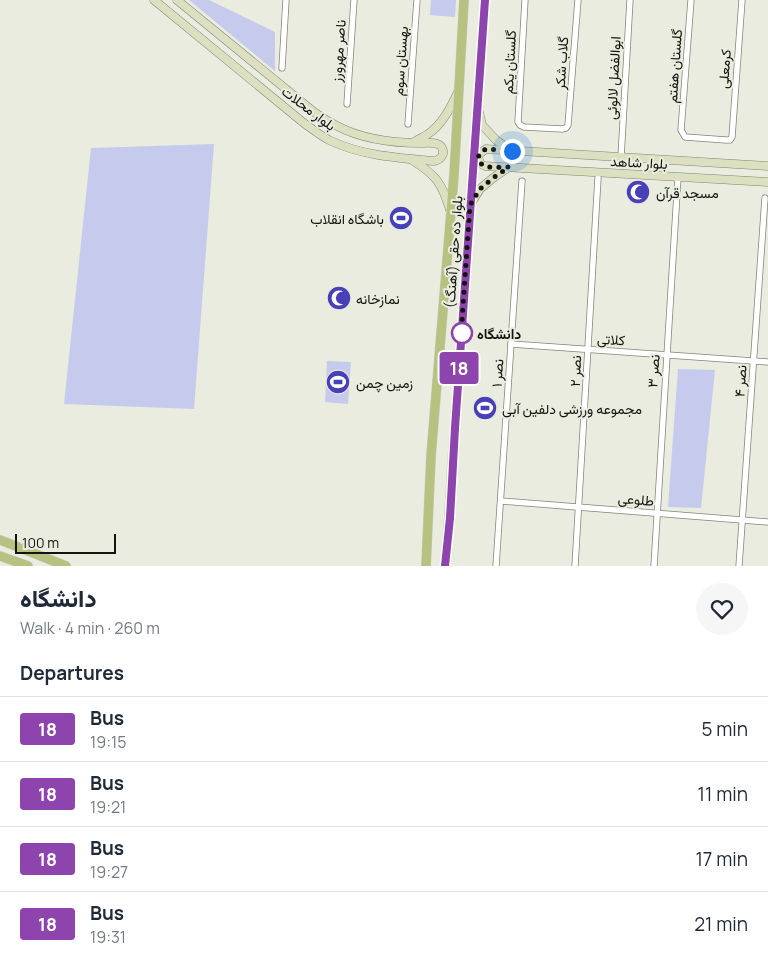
<!DOCTYPE html>
<meta charset="utf-8">
<style>
:root{--surface:#fff;--page:#f6f6f7;--text:#1f2937;--muted:#747a83;--line:#e0e1e3}
body{margin:0;font-family:Manrope,Vazirmatn,sans-serif;background:var(--page);color:var(--text);height:100vh;display:flex;flex-direction:column;font-size:19px;white-space:nowrap}
*{box-sizing:border-box;margin:0}
p{font-size:16px;color:var(--muted)}
.icon{flex:none;width:28px;height:28px;fill:none;stroke:currentColor;stroke-width:2;stroke-linecap:round;stroke-linejoin:round}
.map{position:relative;height:566px;overflow:hidden}
.drawer{display:flex;flex-direction:column;background:var(--surface);flex:1}
.drawer>*{flex:none}
.badge{padding:0 10px;border-radius:4px;font-size:18px;line-height:32px}
.scale{position:absolute;left:15px;bottom:12px;width:101px;box-sizing:border-box;padding-left:5px;border:2px solid #13140f;border-top:0;font-size:14px;line-height:18px;white-space:nowrap;color:#13140f;-webkit-text-stroke:4px #e9ecde;paint-order:stroke}
.you{position:absolute;width:25px;height:25px;margin:-12px;border:4px solid #fff;border-radius:50%;background:#1a73e8;box-shadow:0 0 0 8px #1a73e833}
.map>.badge{position:absolute;translate:-50% -50%;box-shadow:0 0 0 2px #fff}
h2{padding:0 20px;font-size:19px;line-height:45px}
.round{display:grid;place-items:center;flex:none;width:52px;height:52px;border-radius:26px;background:var(--page)}
.head{display:flex;align-items:center;justify-content:space-between;height:85px;padding:0 20px}
h1{font-size:24px;font-weight:800;line-height:38px}
ul{padding:0;list-style:none}
li{display:flex;align-items:center;gap:15px;height:65px;padding:0 20px;border-top:1px solid var(--line)}
li div{flex:1}
li b{display:block;font-size:19px}
li em{font-style:normal}
li .badge{min-width:55px;font-weight:700;text-align:center}
.map>svg:first-child{display:block}
.green{fill:#c6cbed}
.lines{fill:none;stroke-linecap:round;stroke-linejoin:round}
.minor-casing{stroke:#818477;stroke-width:7}
.secondary-casing{stroke:#818477;stroke-width:9}
.primary-casing{stroke:#cbcbca;stroke-width:10}
.minor{stroke:#fff;stroke-width:5.5}
.secondary{stroke:#dce0c0;stroke-width:8}
.primary{stroke:#b8c280;stroke-width:9}
.line-casing{stroke:#fff;stroke-width:11}
.line{stroke:#8e44ad;stroke-width:8}
.walk{stroke:#13140f;stroke-width:5;stroke-dasharray:0 9}
.stop-dot{fill:#fff;stroke:#8e44ad;stroke-width:2.5}
.labels{text-anchor:middle;dominant-baseline:central;stroke-width:4;stroke-linejoin:round;paint-order:stroke}
.street-label{font-size:14px;fill:#13140f;stroke:#e9ecde}
.poi-label{font-size:14px;fill:#13140f;stroke:#e9ecde;text-anchor:start}
.stop-label{font-size:14px;font-weight:bold;fill:#13140f;stroke:#e9ecde;text-anchor:start}
</style>
<div class="map">
<svg width="768" height="566" viewBox="0 0 768 566">
<rect width="100%" height="100%" fill="#e9ecde"/>
<g class="green">
<polygon points="189,0 209,0 275,32 275,71"/>
<polygon points="431,0 456,0 455,17 430,15"/>
<polygon points="214,144 194,409 64,404 91,148"/>
<polygon points="327,361 351,362 348,404 325,402"/>
<polygon points="678,369 715,370 701,508 668,507"/>
</g>
<g class="lines">
<g class="minor-casing">
<g id="minor">
<polyline points="525,0 518,122 520,125 524,127 562,129 566,128 568,125 578,0"/>
<polyline points="691,0 681,130 685,137 726,140 730,140 732,137 742,0"/>
<polyline points="282,68 286,0"/>
<polyline points="347,104 354,0"/>
<polyline points="408,124 417,0"/>
<polyline points="621,157 630,0"/>
<polyline points="511,344 768,362"/>
<polyline points="501,501 768,522"/>
<polyline points="496,566 522,181"/>
<polyline points="575,566 598,178"/>
<polyline points="654,566 678,177"/>
<polyline points="739,566 765,198"/>
</g>
</g>
<g class="secondary-casing">
<g id="secondary">
<path d="M154,0L305,124C314,130 322,137 331,141C363,156 399,158 433,161C439,161 446,155 442,148C439,141 427,143 421,143C393,143 362,139 337,126C329,122 321,117 314,112L177,0"/>
<polyline points="479,112 482,125 496,140 510,150"/>
<path d="M414,142C418,139 424,137 428,134C442,125 451,107 458,92"/>
<path d="M412,160C436,175 442,183 450,210"/>
<path d="M768,166L486,149L479,154C478,160 479,164 485,166L768,182"/>
<polyline points="470,205 480,189 493,178 509,167"/>
</g>
</g>
<g class="primary-casing">
<g id="primary">
<polyline points="0,540 66,566"/>
<polyline points="0,556 28,566"/>
<polyline points="426,566 431,456 454,175 464,0"/>
<polyline points="445,566 449,518 452,465 485,0"/>
</g>
</g>
<use href="#minor" class="minor"/>
<use href="#secondary" class="secondary"/>
<use href="#primary" class="primary"/>
</g>
<g class="lines">
<g class="line-casing">
<polyline id="line" points="445,566 450,518 455,428 485,0"/>
</g>
<use href="#line" class="line"/>
<path class="walk" d="M462,333L461,335L470,205L480,189L493,178L509,167C497,167 476,171 479,154L482,151L486,149L512,151"/>
</g>
<defs>
<g id="mosque-disc" transform="scale(1.25)"><circle r="9.5" fill="#4740b6" stroke="#e9ecde"/><path d="M3.5-4.9A6 6 0 1 0 3.5 4.9A5 5 0 1 1 3.5-4.9Z" fill="#fff"/></g>
<g id="stadium-disc" transform="scale(1.25)"><circle r="9.5" fill="#4740b6" stroke="#e9ecde"/><path d="M0-5a6.5 5 0 1 0 0 10a6.5 5 0 1 0 0-10ZM-3.5-1.8h7v3.6h-7Z" fill="#fff"/></g>
</defs>
<g fill-rule="evenodd">
<use href="#mosque-disc" x="638" y="192"/>
<use href="#stadium-disc" x="401" y="218"/>
<use href="#mosque-disc" x="339" y="298"/>
<use href="#stadium-disc" x="338" y="382"/>
<use href="#stadium-disc" x="485" y="408"/>
</g>
<circle class="stop-dot" cx="462" cy="333" r="10"/>
<g class="labels">
<g class="street-label">
<text transform="translate(338 51) rotate(-86)">ناصر مهرورز</text>
<text transform="translate(400 61) rotate(-86)">بهستان سوم</text>
<text transform="translate(509 62) rotate(-87)">گلستان یکم</text>
<text transform="translate(561 63) rotate(-86)">گلاب شکر</text>
<text transform="translate(674 66) rotate(-86)">گلستان هفتم</text>
<text transform="translate(724 69) rotate(-86)">کرمعلی</text>
<text transform="translate(613 78) rotate(-87)">ابوالفضل لالوئی</text>
<text transform="translate(309 108) rotate(37)">بلوار محلات</text>
<text transform="translate(639 162) rotate(3)">بلوار شاهد</text>
<text transform="translate(453 252) rotate(-86)">بلوار ده حقی (آهنگ)</text>
<text transform="translate(611 339) rotate(4)">کلاتی</text>
<text transform="translate(575 371) rotate(-87)">نصر ۲</text>
<text transform="translate(653 371) rotate(-86)">نصر ۳</text>
<text transform="translate(497 373) rotate(-86)">نصر ۱</text>
<text transform="translate(740 381) rotate(-86)">نصر ۴</text>
<text transform="translate(636 499) rotate(5)">طلوعی</text>
</g>
<g class="poi-label">
<text x="656" y="192">مسجد قرآن</text>
<text x="384" y="218" text-anchor="end">باشگاه انقلاب</text>
<text x="356" y="298">نمازخانه</text>
<text x="356" y="382">زمین چمن</text>
<text x="502" y="408">مجموعه ورزشی دلفین آبی</text>
</g>
<g class="stop-label">
<text x="477" y="333">دانشگاه</text>
</g>
</g>
</svg>
<div class="scale">100 m</div>
<div class="you" style="left:512px;top:151px"></div>
<b class="badge" style="left:459px;top:368px;background:#8e44ad;color:#fff">18</b>
</div>
<section class="drawer">
<div class="head"><div><h1>دانشگاه</h1><p>Walk · 4 min · 260 m</p></div><a class="round"><svg class="icon" aria-label="heart" viewBox="0 0 24 24"><path d="M12 20l-8-8c-3-5 5-10 8-4 3-6 11-1 8 4z"/></svg></a></div>
<h2>Departures</h2>
<ul>
<li><span class="badge" style="background:#8e44ad;color:#fff">18</span><div><b>Bus</b><p>19:15</p></div><em>5 min</em></li>
<li><span class="badge" style="background:#8e44ad;color:#fff">18</span><div><b>Bus</b><p>19:21</p></div><em>11 min</em></li>
<li><span class="badge" style="background:#8e44ad;color:#fff">18</span><div><b>Bus</b><p>19:27</p></div><em>17 min</em></li>
<li><span class="badge" style="background:#8e44ad;color:#fff">18</span><div><b>Bus</b><p>19:31</p></div><em>21 min</em></li>
</ul>
</section>
